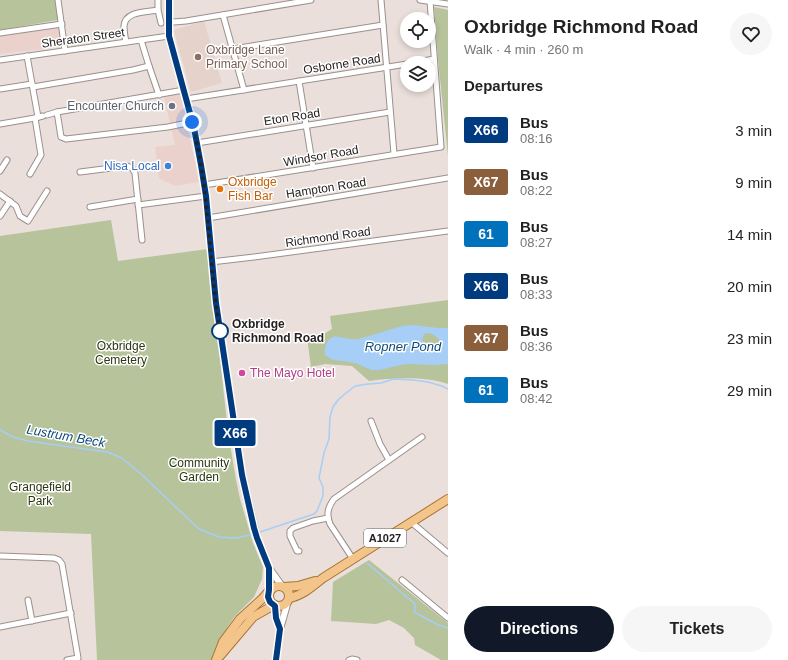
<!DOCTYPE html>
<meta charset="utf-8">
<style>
:root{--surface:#fff;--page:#f6f6f6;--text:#222;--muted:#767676;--accent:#111827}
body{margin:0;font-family:Arial,sans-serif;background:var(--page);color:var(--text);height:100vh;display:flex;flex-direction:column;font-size:15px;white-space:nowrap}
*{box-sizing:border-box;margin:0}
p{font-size:13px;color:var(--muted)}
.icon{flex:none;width:22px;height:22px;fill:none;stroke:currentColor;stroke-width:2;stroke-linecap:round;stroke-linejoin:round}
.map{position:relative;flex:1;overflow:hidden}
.side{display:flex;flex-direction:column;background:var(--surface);width:340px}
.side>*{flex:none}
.badge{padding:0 8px;border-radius:3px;font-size:14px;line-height:26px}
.controls{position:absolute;left:400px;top:12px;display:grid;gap:8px}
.controls a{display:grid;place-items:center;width:36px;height:36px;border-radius:50%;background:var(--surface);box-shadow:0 2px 6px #0003;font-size:20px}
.you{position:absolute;width:20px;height:20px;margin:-10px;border:3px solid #fff;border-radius:50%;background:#1a73e8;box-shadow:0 0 0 6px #1a73e833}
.map>.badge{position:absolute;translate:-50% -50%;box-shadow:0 0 0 2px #fff}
h2{padding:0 16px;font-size:15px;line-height:36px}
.round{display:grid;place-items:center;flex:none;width:42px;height:42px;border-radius:21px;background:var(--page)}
.headline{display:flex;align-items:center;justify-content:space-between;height:68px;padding:0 16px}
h1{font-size:19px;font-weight:800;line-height:30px}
.action{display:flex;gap:8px;margin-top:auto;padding:8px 16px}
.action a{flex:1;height:46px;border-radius:24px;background:var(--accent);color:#fff;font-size:16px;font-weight:800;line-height:46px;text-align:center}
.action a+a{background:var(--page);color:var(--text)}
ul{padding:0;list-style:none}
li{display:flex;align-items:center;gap:12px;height:52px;padding:0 16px}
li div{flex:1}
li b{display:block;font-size:15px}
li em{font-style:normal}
li .badge{min-width:44px;font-weight:700;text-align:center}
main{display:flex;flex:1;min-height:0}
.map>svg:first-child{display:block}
.commercial{fill:#ebd1cb}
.built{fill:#e5d2cb}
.green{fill:#b7c39b}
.water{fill:#a6cef6;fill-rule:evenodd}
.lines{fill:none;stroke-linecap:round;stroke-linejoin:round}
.stream{stroke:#a6cef6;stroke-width:1.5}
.minor-casing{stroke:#9a908c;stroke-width:7}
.tertiary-casing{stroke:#9a908c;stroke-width:8}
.primary-casing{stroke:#a77334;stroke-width:10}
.minor{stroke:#fff;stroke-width:5}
.tertiary{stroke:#fff;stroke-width:6}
.primary{stroke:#f4c58b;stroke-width:8}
.line-casing{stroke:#fff;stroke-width:9}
.line{stroke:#003b80;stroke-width:6}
.walk{stroke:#252120;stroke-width:4;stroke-dasharray:0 7.2}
.education-dot{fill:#8d6e63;stroke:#fff;stroke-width:1.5}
.worship-dot{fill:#6b7280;stroke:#fff;stroke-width:1.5}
.shop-dot{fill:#3f7fe0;stroke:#fff;stroke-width:1.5}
.food-dot{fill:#e8710a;stroke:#fff;stroke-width:1.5}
.stop-dot{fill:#fff;stroke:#003b80;stroke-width:2}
.hotel-dot{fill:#d1479c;stroke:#fff;stroke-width:1.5}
.labels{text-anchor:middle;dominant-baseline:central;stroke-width:3;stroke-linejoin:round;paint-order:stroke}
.shield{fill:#fff;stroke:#666463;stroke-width:1}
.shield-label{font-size:11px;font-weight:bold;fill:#252120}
.street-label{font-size:12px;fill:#252120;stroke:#fff}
.education-label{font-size:12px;fill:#785e54;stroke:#fff;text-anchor:start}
.worship-label{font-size:12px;fill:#5b616d;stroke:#fff;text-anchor:end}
.shop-label{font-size:12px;fill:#366cbe;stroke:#fff;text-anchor:end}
.food-label{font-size:12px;fill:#c56008;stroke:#fff;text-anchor:start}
.stop-label{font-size:12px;font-weight:bold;fill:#252120;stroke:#fff;text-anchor:start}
.park-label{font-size:12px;fill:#2c3610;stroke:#fff}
.hotel-label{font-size:12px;fill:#b23c85;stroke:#fff;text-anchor:start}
.water-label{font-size:13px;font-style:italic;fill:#0d4b7b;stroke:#fff}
</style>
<main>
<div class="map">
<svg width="448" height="660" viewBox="0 0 448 660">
<rect width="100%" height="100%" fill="#eadfda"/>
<g class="commercial">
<polygon points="60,27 61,47 0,54 0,35"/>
<polygon points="180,93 199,182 175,186 159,178 155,147 175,145 164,97"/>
</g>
<polygon class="built" points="204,21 222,83 191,92 174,30"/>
<g class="green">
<polygon points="0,0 55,0 58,20 0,30"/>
<polygon points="434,7 448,10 448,156 438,59"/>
<polygon points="111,220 118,261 208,249 228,432 236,480 240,499 253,543 263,567 262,579 254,597 235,616 227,628 214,660 97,660 91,534 0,531 0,236"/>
<path d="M448,300V384C424,376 394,378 369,381L352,366L325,364L311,367L307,337L322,335L332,329L330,316Z"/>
<polygon points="369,560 448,623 448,660 441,660 415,645 414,638 404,628 389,620 376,624 331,621 333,582"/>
</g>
<path class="water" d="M413,325L438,328H448V364L435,365L408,364L401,365L380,370H372L355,363L343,361L333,360L325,355C324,350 325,347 327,343C332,331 343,339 352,339C355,340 357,339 359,339L402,326ZM429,333C434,335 439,337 440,343L438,346L433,343C428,344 424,344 422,339L424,334Z"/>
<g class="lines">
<g class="stream">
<polyline points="0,430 13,437 28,441 107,452 122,458 141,474 199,529 219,537 237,538 254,534"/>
<polyline points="257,533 314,514 317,511 323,496 323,487 319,478 324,453 329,439 330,417 333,407 338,400 346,393 355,386 368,384 381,383 394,379 413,380 428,382 442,386 448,389"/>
<polyline points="367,563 415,604 415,608 414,612 438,625 448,628"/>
</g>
<g class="minor-casing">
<g id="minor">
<polyline points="58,0 65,51"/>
<polyline points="158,0 158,10 161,23"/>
<polyline points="381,0 394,154"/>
<polyline points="420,0 448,4"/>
<polyline points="223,15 244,90"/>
<polyline points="169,20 174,22 186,21 311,0"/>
<polyline points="0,33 62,24"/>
<polyline points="141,40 149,66 159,95"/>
<path d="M126,42C125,37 124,31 124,26C125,11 147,12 158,10"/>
<polyline points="233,49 383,25"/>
<polyline points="27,56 38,117"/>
<polyline points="0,60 169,36"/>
<polyline points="412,63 434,59"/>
<polyline points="299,81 313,168"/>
<polyline points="33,87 133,70 149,66"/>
<polyline points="0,89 32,84"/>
<polyline points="186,99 407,64"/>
<polyline points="57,112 61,137 66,139 168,127 192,122"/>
<polyline points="47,115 57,112 184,90"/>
<polyline points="0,124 35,118 43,116"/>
<polyline points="197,143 390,112"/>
<polyline points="0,171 7,160"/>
<polyline points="80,172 127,166 132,168 135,173 142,240"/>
<polyline points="30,174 41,155 35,118"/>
<polyline points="204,185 441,147 430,1"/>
<polyline points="0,194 16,206 20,216 28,221 47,191"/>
<polyline points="138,205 206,196"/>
<polyline points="90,207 138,199"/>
<polyline points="0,216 10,201"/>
<polyline points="208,218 448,178"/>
<polyline points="211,262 254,257 448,231"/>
<polyline points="371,421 380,444 389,460"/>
<polyline points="411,522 448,553"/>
<polyline points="299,551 297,551 290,536 290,531 293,528 313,521 328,518"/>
<polyline points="0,556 54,558 59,560 62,564 78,658 67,660"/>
<path d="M353,559L330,524C326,514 328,507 334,499L422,437"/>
<polyline points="402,580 448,618"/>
<polyline points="28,600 32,621"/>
<polyline points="0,627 71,613"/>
<polyline points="349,660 352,659 357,660"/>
</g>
</g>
<g class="tertiary-casing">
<g id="tertiary">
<polyline points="169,0 169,36 194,128 201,165 206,196 216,303 242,475 257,538 269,568 282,586"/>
<polyline points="269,568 269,590"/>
<polyline points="275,606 276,618 280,629"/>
<polyline points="276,660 280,629 288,601"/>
</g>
</g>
<g class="primary-casing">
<g id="primary">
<circle cx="279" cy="596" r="10"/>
<polyline points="284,587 298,586 315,581"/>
<path d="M289,598C302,596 313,586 323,578L448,499"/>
<polyline points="220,656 253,617 274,605"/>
<polyline points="216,660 223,642 240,619 262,599 268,592"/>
</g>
</g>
<use href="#minor" class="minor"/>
<use href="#tertiary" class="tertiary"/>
<use href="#primary" class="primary"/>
</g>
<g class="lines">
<g class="line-casing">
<polyline id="line" points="169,0 169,36 194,128 201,165 206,196 216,303 242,475 254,528 257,538 269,568 269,590 268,597 270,602 275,606 276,618 280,629 276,660"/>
</g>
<use href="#line" class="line"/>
<path class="walk" d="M192,122C210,191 208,262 220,331"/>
</g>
<circle class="education-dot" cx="198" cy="57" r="4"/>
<circle class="worship-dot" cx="172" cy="106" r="4"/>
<circle class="shop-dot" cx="168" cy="166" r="4"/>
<circle class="food-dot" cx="220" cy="189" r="4"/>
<circle class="stop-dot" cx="220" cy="331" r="8"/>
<circle class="hotel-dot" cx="242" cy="373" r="4"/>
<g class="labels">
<rect class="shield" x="364" y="529" width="42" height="18" rx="3"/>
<g class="shield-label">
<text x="385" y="538">A1027</text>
</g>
<g class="street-label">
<text transform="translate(83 38) rotate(-8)">Sheraton Street</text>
<text transform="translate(342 64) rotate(-9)">Osborne Road</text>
<text transform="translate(292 117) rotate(-9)">Eton Road</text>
<text transform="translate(321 156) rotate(-10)">Windsor Road</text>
<text transform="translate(326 188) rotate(-9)">Hampton Road</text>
<text transform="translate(328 237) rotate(-8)">Richmond Road</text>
</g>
<g class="education-label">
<text x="206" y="50">Oxbridge Lane<tspan x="206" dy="14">Primary School</tspan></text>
</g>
<g class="worship-label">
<text x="164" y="106">Encounter Church</text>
</g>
<g class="shop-label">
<text x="160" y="166">Nisa Local</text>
</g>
<g class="food-label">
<text x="228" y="182">Oxbridge<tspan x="228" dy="14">Fish Bar</tspan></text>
</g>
<g class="stop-label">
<text x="232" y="324">Oxbridge<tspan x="232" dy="14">Richmond Road</tspan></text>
</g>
<g class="park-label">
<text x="121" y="346">Oxbridge<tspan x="121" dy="14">Cemetery</tspan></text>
<text x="199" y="463">Community<tspan x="199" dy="14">Garden</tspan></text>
<text x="40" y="487">Grangefield<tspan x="40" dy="14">Park</tspan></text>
</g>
<g class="hotel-label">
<text x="250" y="373">The Mayo Hotel</text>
</g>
<g class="water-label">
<text x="403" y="346">Ropner Pond</text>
<text transform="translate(66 436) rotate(10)">Lustrum Beck</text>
</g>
</g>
</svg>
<div class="controls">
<a><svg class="icon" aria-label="locate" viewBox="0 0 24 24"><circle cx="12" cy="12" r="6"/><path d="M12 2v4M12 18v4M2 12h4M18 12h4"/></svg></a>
<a><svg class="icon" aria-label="layers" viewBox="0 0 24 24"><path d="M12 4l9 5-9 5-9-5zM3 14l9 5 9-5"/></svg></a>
</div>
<div class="you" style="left:192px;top:122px"></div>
<b class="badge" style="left:235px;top:433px;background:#003b80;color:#fff">X66</b>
</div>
<section class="side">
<div class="headline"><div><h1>Oxbridge Richmond Road</h1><p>Walk · 4 min · 260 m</p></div><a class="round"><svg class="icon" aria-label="heart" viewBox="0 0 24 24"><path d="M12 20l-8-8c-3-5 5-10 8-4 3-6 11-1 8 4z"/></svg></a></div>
<h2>Departures</h2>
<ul>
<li><span class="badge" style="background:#003b80;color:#fff">X66</span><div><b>Bus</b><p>08:16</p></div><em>3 min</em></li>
<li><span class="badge" style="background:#8b5e3c;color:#fff">X67</span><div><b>Bus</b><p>08:22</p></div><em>9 min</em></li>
<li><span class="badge" style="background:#0072bc;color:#fff">61</span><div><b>Bus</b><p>08:27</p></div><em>14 min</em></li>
<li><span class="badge" style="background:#003b80;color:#fff">X66</span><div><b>Bus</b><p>08:33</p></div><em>20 min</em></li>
<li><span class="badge" style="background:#8b5e3c;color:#fff">X67</span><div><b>Bus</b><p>08:36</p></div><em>23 min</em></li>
<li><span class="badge" style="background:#0072bc;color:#fff">61</span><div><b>Bus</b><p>08:42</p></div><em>29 min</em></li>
</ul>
<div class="action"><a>Directions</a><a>Tickets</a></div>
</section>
</main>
